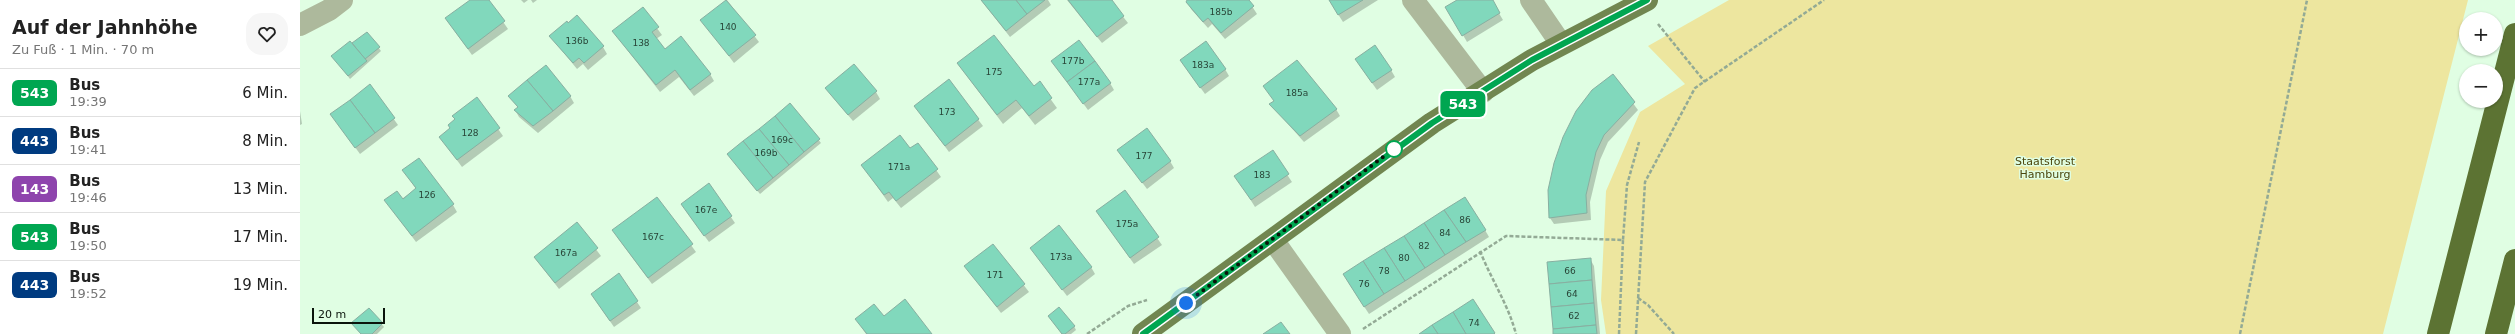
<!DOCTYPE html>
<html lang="de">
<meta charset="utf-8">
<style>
:root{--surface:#fff;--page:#f6f6f6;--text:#222;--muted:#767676;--line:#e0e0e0}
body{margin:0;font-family:"DejaVu Sans",sans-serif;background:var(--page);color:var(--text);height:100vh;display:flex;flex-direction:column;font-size:15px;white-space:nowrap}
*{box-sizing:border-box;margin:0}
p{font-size:13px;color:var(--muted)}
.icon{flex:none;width:22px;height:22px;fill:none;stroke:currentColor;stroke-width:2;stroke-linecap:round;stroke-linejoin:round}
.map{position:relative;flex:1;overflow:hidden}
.side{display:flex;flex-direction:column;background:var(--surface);width:300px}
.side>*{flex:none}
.badge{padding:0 8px;border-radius:6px;font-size:14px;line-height:26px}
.fabs{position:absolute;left:2159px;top:12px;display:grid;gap:8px}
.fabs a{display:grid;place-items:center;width:44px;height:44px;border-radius:50%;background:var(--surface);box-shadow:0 1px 3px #0004;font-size:20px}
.scale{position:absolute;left:12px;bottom:10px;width:73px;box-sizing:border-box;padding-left:4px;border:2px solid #0a140b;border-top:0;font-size:11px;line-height:14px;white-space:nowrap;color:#0a140b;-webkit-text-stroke:3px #e0fee3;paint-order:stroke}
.you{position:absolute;width:20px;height:20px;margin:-10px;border:3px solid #fff;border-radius:50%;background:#1a73e8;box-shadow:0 0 0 6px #1a73e833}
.map>.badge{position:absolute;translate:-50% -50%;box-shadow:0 0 0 2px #fff}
.round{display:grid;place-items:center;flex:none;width:42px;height:42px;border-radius:16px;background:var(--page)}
.head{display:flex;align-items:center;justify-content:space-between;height:68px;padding:0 12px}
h1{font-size:19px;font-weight:700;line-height:30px}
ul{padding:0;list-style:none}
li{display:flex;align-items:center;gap:12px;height:48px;padding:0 12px;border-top:1px solid var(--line)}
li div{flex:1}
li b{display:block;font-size:15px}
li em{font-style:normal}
li .badge{min-width:44px;font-weight:700;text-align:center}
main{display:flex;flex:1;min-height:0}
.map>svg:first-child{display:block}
.green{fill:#ede69f}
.shadow{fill:#0003}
.building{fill:#81d8bc;stroke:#88afa1}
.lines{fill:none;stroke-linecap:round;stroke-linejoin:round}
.path{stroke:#93aa95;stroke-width:2.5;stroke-dasharray:4 2;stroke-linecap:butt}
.minor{stroke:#adb99c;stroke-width:22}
.major{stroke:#718650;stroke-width:22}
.highway{stroke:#5c7333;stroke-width:22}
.line-casing{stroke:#fff;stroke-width:9}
.line{stroke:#00a651;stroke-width:6}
.walk{stroke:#0a140b;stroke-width:4;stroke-dasharray:0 7.2}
.stop-dot{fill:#fff;stroke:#00a651;stroke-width:2}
.labels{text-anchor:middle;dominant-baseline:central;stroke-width:3;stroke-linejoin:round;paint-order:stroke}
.number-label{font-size:9px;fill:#284537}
.park-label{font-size:11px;fill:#4c460c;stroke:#e0fee3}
</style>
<main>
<section class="side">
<div class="head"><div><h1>Auf der Jahnhöhe</h1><p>Zu Fuß · 1 Min. · 70 m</p></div><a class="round"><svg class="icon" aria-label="heart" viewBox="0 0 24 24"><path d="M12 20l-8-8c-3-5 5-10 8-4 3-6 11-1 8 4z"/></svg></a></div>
<ul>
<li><span class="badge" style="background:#00a651;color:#fff">543</span><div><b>Bus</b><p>19:39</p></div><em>6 Min.</em></li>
<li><span class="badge" style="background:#003b80;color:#fff">443</span><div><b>Bus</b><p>19:41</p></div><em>8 Min.</em></li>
<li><span class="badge" style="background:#8e44ad;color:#fff">143</span><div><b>Bus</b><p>19:46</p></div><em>13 Min.</em></li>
<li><span class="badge" style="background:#00a651;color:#fff">543</span><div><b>Bus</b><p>19:50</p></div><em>17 Min.</em></li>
<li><span class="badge" style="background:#003b80;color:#fff">443</span><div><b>Bus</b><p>19:52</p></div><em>19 Min.</em></li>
</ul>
</section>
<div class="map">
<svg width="2215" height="334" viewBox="0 0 2215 334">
<rect width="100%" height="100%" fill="#e0fee3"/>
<polygon class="green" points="1429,0 2168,0 2083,334 1306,334 1301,300 1306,191 1340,112 1385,84 1348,46"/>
<g class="shadow">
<polygon points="171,0 188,0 208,29 172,55 146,19"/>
<polygon points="221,0 228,0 224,3"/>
<polygon points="231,0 237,0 233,3"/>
<polygon points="427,0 459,42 434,63 402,20"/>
<polygon points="681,0 748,0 751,5 710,37"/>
<polygon points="767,0 810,0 828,23 802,43"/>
<polygon points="889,0 948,0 957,14 925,39 912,24 908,28 891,9 887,2"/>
<polygon points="1029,0 1078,0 1043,22"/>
<polygon points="1159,0 1191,0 1203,20 1167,42 1147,7"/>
<polygon points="342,8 362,35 356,39 365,50 410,74 414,81 394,96 379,77 360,92 318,38"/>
<polygon points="268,24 303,47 307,54 288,70 283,64 277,69 250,36"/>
<polygon points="67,33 81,51 50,79 35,59"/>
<polygon points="752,61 810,83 814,90 788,110"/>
<polygon points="881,61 925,69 929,76 905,94"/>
<polygon points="658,64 734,87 739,83 757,108 735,125 722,108 703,124"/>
<polygon points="1060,66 1091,70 1095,77 1077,90"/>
<polygon points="1312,75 1338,110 1308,142 1300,160 1290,202 1291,220 1254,224 1250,218"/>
<polygon points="648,80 683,126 649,152 615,106"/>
<polygon points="70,86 98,125 60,154 36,121"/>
<polygon points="576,92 580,99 553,121 531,95"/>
<polygon points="210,96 270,96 274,103 238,133 219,117 215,110 218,108"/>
<polygon points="177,99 203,136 162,167 145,144 151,129"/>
<polygon points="490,104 521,143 460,194 431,158"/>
<polygon points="971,105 1036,109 1040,116 1004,142"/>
<polygon points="0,111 2,124 0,125"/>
<polygon points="618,144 641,177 601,208 593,198 588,202 562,165 610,150"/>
<polygon points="972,152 992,182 955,207 940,183"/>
<polygon points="823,157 870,161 874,168 847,189"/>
<polygon points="104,171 153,205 157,212 116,242 90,207 116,189"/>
<polygon points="409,185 435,223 409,242 386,211"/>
<polygon points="824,191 862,245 834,264 797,211"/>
<polygon points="357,198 396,252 352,284 317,237"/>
<polygon points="277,224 301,256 259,289 235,258"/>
<polygon points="1185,230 1189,237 1069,314 1048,282"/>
<polygon points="693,245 729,292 701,313 665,266"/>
<polygon points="731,248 791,267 795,274 767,296"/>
<polygon points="1290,259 1294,266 1300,334 1254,334"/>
<polygon points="319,275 341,308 314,327 296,301"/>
<polygon points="69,309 84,327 77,334 61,334"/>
<polygon points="583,317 631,334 566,334 556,319"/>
<polygon points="749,317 774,326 776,330 771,334 762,334"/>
</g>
<g class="building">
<polygon points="170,0 189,0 205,21 168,49 145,18"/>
<polygon points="426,0 456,35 429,56 400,20"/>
<polygon points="681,0 716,0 727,14 706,31"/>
<polygon points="716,0 745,0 727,14"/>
<polygon points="768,0 812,0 824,16 797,37"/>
<polygon points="887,0 949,0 954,6 921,33 908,18 903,22 886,2"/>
<polygon points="1029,0 1063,0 1038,15"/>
<polygon points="1157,0 1193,0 1200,13 1162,36 1145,7"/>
<polygon points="343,7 359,27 352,32 365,49 381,36 411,74 390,90 375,70 356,85 312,31"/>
<polygon points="277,15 304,46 284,63 279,58 273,63 249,36 267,21 268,23"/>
<polygon points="67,32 80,47 65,59 52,43"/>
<polygon points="694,35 734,86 740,81 752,98 729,116 716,100 697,115 657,63"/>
<polygon points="779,40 795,61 767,82 751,61"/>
<polygon points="50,41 67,61 48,76 31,56"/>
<polygon points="906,41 926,69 900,88 880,60"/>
<polygon points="1075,45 1092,70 1072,83 1055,59"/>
<polygon points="997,60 1037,109 1000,136 969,104 974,101 963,86"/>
<polygon points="795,61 811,83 783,104 767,82"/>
<polygon points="554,64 577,91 548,115 525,88"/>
<polygon points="246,65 271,96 253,111 227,80"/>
<polygon points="1313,74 1335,102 1304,135 1296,152 1286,195 1287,213 1249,218 1248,190 1254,163 1263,137 1276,111 1292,90"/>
<polygon points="649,79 679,119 645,146 614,106"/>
<polygon points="227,80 253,111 233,126 214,110 218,107 208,96"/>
<polygon points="70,84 95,118 75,133 50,100"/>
<polygon points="177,97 200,128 157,160 139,137 150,128 148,125 155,119 152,116"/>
<polygon points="50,100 75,133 55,148 30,114"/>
<polygon points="490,103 520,139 504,152 475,116"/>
<polygon points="475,116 504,152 489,165 459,129"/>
<polygon points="847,128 871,161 842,183 817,150"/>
<polygon points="459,129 489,165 473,178 443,141"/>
<polygon points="600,135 610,148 618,143 638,169 596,201 589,192 584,195 561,165"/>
<polygon points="443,141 473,178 457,191 427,154"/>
<polygon points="973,150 989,174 951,200 934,176"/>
<polygon points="119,158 154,204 112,236 84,200 97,191 103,199 116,188 102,170"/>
<polygon points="409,183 432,216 404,236 381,204"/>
<polygon points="825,190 859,237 830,258 796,211"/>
<polygon points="357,197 393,244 348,278 312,230"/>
<polygon points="1165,197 1186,230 1166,242 1144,210"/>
<polygon points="1144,210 1166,242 1145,255 1124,223"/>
<polygon points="277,222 298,248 255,283 234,257"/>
<polygon points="1124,223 1145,255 1125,268 1104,236"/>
<polygon points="759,225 792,267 762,290 730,248"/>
<polygon points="1104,236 1125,268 1105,281 1084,248"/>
<polygon points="693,244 725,284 697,307 664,266"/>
<polygon points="1084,248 1105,281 1084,294 1063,261"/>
<polygon points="1291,258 1292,280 1249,284 1247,262"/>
<polygon points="1063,261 1084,294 1064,307 1043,274"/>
<polygon points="319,273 338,301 310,321 291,294"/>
<polygon points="1292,280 1294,303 1251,307 1249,284"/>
<polygon points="605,299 632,334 567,334 555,319 574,304 584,316"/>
<polygon points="1173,299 1195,333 1194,334 1166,334 1153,312"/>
<polygon points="1294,303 1296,325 1253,329 1251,307"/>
<polygon points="759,307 775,326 765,334 762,334 748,316"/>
<polygon points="69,308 83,323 72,334 61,334 51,323"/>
<polygon points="1153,312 1166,334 1138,334 1132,325"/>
<polygon points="981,322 990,334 963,334"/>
<polygon points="1132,325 1138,334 1119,334"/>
<polygon points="1296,325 1297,334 1253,334 1253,329"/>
</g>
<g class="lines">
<g class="path">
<polyline points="1358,24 1405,82"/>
<path d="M1180,251C1191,279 1208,304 1216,334"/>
<polyline points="1338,298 1348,305 1374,334"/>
<polyline points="1063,329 1206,236 1323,240 1327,185 1339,142"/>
<polyline points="787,334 828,306 847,300"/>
<polyline points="1319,334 1323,240"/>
<polyline points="1336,334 1345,182 1395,88 1524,0"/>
<polyline points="1940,334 2007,0"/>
</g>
<g class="minor">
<polyline points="1113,0 1183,92"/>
<polyline points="1231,0 1261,44"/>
<polyline points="0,25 29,10 42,0"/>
<polyline points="973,240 1040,334"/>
</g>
<polyline class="major" points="843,334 1132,123 1232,60 1347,0"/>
<g class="highway">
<polyline points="2138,334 2215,34"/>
<polyline points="2196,334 2215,260"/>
</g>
</g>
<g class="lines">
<g class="line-casing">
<polyline id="line" points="843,334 1132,123 1232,60 1347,0"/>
</g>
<use href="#line" class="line"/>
<polyline class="walk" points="886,303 1094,149"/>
</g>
<circle class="stop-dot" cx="1094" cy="149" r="8"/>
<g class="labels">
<g class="number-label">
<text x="921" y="12">185b</text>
<text x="428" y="27">140</text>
<text x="277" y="41">136b</text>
<text x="341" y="43">138</text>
<text x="773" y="61">177b</text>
<text x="903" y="65">183a</text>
<text x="694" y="72">175</text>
<text x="789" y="82">177a</text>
<text x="997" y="93">185a</text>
<text x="647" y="112">173</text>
<text x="170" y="133">128</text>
<text x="482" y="140">169c</text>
<text x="466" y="153">169b</text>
<text x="844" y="156">177</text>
<text x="599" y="167">171a</text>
<text x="962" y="175">183</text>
<text x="127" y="195">126</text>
<text x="406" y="210">167e</text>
<text x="1165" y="220">86</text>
<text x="827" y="224">175a</text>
<text x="1145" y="233">84</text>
<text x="353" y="237">167c</text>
<text x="1124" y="246">82</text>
<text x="266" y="253">167a</text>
<text x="761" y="257">173a</text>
<text x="1104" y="258">80</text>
<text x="1084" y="271">78</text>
<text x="1270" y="271">66</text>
<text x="695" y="275">171</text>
<text x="1064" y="284">76</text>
<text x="1272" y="294">64</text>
<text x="1274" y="316">62</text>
<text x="1174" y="323">74</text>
</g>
<g class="park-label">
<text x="1745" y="161">Staatsforst<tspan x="1745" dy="13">Hamburg</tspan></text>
</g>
</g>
</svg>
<div class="fabs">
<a>+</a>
<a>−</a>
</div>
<div class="scale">20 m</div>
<div class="you" style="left:886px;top:303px"></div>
<b class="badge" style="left:1163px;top:104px;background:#00a651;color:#fff">543</b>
</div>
</main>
